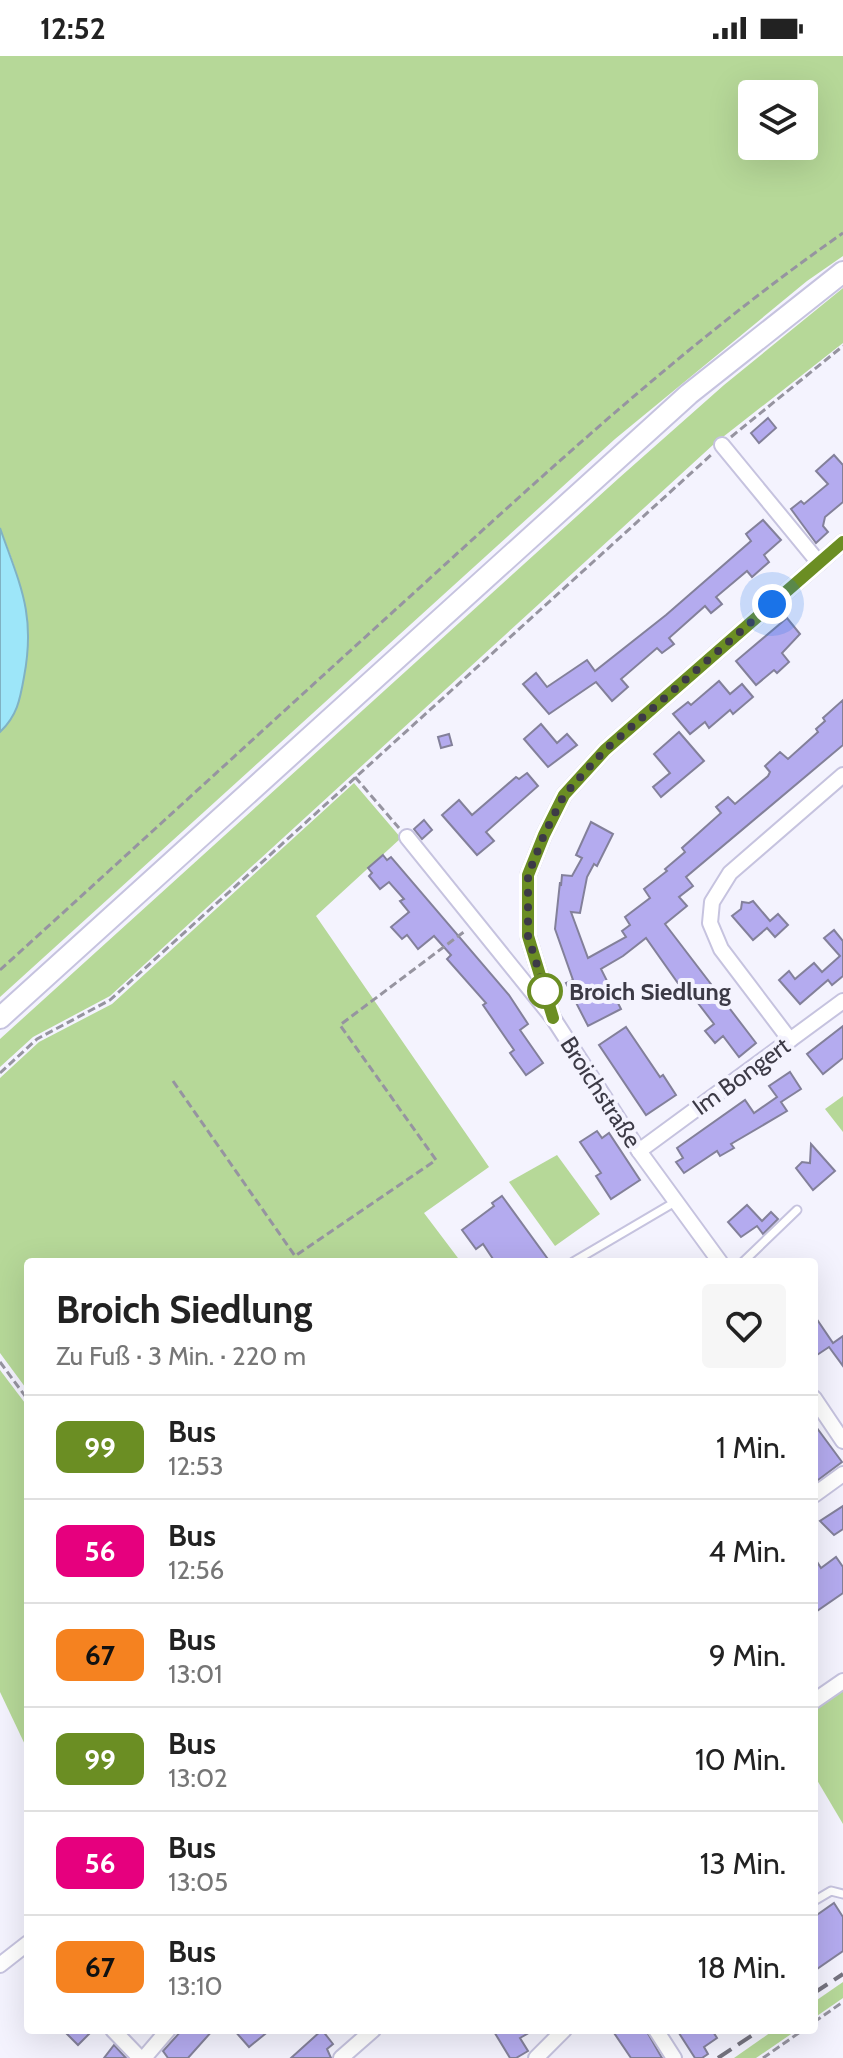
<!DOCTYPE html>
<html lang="de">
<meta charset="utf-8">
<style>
:root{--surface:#fff;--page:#f6f6f6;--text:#222;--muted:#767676;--line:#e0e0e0}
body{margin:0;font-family:Cabin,sans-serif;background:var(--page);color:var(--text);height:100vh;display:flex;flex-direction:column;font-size:30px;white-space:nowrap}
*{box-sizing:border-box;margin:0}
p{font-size:26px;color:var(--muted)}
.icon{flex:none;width:44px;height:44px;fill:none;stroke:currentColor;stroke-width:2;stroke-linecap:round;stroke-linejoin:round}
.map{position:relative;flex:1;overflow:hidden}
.drawer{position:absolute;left:24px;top:1202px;width:794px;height:776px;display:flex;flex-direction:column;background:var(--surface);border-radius:8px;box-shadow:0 8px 32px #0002}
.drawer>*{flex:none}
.badge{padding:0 16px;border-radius:12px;font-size:28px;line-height:52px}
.controls{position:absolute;left:738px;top:24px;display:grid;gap:16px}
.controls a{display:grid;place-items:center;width:80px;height:80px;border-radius:8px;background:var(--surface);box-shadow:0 8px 32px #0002;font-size:40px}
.you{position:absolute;width:40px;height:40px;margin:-20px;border:6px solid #fff;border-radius:50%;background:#1a73e8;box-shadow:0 0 0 12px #1a73e833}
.map>.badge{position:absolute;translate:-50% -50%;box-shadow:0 0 0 4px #fff}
.round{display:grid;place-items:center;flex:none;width:84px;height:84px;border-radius:8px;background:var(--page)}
.headline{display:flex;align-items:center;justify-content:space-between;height:136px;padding:0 32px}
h1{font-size:38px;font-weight:700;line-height:60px}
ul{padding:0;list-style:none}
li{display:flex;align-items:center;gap:24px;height:104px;padding:0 32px;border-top:2px solid var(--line)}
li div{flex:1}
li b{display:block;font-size:30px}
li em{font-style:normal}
li .badge{min-width:88px;font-weight:700;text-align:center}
.status{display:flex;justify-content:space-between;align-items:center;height:56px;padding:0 40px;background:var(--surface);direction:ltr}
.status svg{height:22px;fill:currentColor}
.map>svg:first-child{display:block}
.green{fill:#b6d898;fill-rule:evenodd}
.water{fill:#9de6f9;stroke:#80b2c3;stroke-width:2}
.building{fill:#b4abef;stroke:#83809a;stroke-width:2}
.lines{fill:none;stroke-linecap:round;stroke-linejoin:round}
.service-casing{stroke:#c6c3df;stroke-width:11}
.minor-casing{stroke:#c6c3df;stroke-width:18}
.secondary-casing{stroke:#c6c3df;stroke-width:24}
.path{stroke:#9694a0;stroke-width:3;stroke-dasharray:8 4;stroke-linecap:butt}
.service{stroke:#fff;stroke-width:7}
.minor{stroke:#fff;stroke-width:14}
.secondary{stroke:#fff;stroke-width:20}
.rail{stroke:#75737f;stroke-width:4;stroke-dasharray:16 8;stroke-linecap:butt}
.line-casing{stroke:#fff;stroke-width:18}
.line{stroke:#6b8e23;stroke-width:12}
.walk{stroke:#3c3a46;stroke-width:8;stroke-dasharray:0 14.4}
.stop-dot{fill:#fff;stroke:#6b8e23;stroke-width:4}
.labels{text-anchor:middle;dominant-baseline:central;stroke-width:8;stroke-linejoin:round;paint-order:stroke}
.stop-label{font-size:24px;font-weight:bold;fill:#3c3a46;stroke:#f4f3fe;text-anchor:start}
.street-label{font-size:24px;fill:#3c3a46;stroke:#f4f3fe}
</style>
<div class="status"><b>12:52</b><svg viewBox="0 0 49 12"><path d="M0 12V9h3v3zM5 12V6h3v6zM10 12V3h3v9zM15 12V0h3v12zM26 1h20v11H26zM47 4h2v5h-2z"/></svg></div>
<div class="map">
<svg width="843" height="2002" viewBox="0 0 843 2002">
<rect width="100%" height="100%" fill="#f4f3fe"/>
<g class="green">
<path d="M0,0H843V200L807,225L615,383L0,941V676C14,663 16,651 21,633C38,574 22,527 0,472ZM752,38H804V90H752Z"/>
<polygon points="843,232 843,287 714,388 110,940 33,981 0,1011 0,983 619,422 724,329"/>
<polygon points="354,727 401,782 316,860 489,1111 424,1157 461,1206 28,1206 28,1335 0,1297 0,1022 39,986 112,948"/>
<polygon points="843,1040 843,1076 825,1053"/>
<polygon points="557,1099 600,1158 555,1190 509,1126"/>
<polygon points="0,1314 28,1351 28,1695 0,1636"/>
<polygon points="843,1632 843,1768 814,1719 814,1652"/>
<polygon points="843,1926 843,1942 814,1962 814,1946"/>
<polygon points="774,1974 797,1974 756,2002 734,2002"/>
</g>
<path class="water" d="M0,472C20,529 36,558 24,621C20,644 17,660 0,676Z"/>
<g class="building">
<polygon points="768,362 776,372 759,387 751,377"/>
<polygon points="834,399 843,409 843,446 825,461 823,470 828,476 816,487 791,453 801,445 804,448 828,428 816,415"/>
<polygon points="763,464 781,484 764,499 769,506 752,521 747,515 716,541 722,548 711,557 705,550 669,582 674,588 662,597 657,592 621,623 628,631 612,645 596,626 549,658 523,628 536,617 547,631 587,604 595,615 666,559 751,485 746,478"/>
<polygon points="787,562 800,578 782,597 789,606 777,617 774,614 756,629 736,605"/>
<polygon points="719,625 730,638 742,628 753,641 733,658 730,654 709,672 705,666 690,678 673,658 688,646 691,649"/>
<polygon points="843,644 843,689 686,821 693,830 679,841 687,850 665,868 756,987 739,1001 723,980 715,987 705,975 714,968 691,938 687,940 646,882 623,900 601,913 621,953 588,970 566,927 573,924 555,873 560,826 561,830 562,819 572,820 582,802 576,799 591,766 613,778 597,810 594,808 587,821 580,857 571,856 588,902 626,881 622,875 630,869 625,861 650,842 644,833 667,815 665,813 685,796 682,792 721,757 716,751 728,741 735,748 768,720 770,716 765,710 780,696 788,703 818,676 816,673 825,665 823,662"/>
<polygon points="541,668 557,687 567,678 577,689 548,711 524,683"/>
<polygon points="679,676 704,705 661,741 653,731 670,717 654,698"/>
<polygon points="449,678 452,689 441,692 438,681"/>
<polygon points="527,717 538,730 486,776 494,785 477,799 442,759 459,744 472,759 516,721 519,723"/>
<polygon points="424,764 432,774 422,783 414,773"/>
<polygon points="383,799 387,804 391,801 509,939 528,968 520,974 543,1007 526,1019 510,997 514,994 483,949 486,947 447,903 451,899 434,880 418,893 407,879 402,883 391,871 409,856 400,845 404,843 389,826 380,833 369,820 372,817 368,812"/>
<polygon points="753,845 770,865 778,858 788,869 775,881 767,872 753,884 732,860 741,853 742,846 749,847"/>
<polygon points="834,874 843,885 843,920 832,929 828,924 800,948 779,924 789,915 795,923 814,907 822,916 840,900 824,882"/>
<polygon points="843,970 843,1002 823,1018 807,998"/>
<polygon points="626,971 660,1021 663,1019 676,1039 646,1059 599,989"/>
<polygon points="790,1016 801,1033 781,1046 787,1055 731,1088 734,1092 720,1100 717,1095 684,1117 676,1106 683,1102 677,1092 745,1044 754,1057 777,1041 769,1030"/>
<polygon points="597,1075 602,1082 609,1077 640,1124 611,1143 596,1120 601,1117 580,1086"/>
<polygon points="811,1088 835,1115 813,1134 796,1112 802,1106 810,1107"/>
<polygon points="502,1140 550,1206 495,1206 483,1188 476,1193 462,1174 494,1150 492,1147"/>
<polygon points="747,1149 762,1165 771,1156 778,1163 763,1178 757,1170 741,1181 728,1166"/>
<polygon points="814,1259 833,1287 843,1280 843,1310 829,1291 814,1301"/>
<polygon points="814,1368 842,1406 814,1427"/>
<polygon points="843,1450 843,1473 834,1479 820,1465"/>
<polygon points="814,1501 821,1512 836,1501 843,1511 843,1537 814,1557"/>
<polygon points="834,1847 843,1861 843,1895 814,1915 814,1861"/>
<polygon points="63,1974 93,1974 78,1989"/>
<polygon points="182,1974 213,1974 188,2002 168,2002 163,1995"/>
<polygon points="234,1974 270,1974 249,1991"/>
<polygon points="322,1974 333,1988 327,1993 331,2002 291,2002"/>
<polygon points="493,1974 534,1974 520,1982 528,1995 516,2002 510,2002"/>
<polygon points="612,1974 646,1974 662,2002 631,2002"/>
<polygon points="677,1974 712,1974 717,1982 704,1991 708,1998 702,2002 695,2002"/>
<polygon points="114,1989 126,2002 104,2002"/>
</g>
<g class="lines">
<g class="service-casing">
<g id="service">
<polyline points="573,1206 675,1146"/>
<polyline points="743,1206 797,1154"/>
<polyline points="814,1845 831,1835 843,1838"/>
</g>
</g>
<g class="minor-casing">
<g id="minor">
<polyline points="722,389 819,507"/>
<polyline points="407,781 553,962 639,1095 720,1206"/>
<polyline points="553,962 528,880 528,819 544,779 564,739 605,694 843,486"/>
<polyline points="790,984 721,893 710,867 712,846 730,817 843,719"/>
<polyline points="639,1095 843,945"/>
<polyline points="814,1342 843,1385"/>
<polyline points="814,1439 843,1418"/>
<polyline points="814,1645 843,1625"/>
<polyline points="0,1909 28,1887"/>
<polyline points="113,1974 140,2002"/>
<polyline points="656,1974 674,2002"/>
<polyline points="144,2002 168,1974"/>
<polyline points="341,2002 373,1974"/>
<polyline points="536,2002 564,1974"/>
</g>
</g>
<g class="secondary-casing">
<polyline id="secondary" points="0,962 689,338 843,216"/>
</g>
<g class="path">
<polyline points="731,381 843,290"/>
<polyline points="355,721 399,772"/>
<path d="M0,914C139,788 277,661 416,535C553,410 691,283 843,177"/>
<polyline points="0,1017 37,983 110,944 711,399"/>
<polyline points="173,1025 295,1200 436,1104 340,969 465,875"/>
<polyline points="0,1306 28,1344"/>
<polyline points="814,1966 843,1946"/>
<polyline points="763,2002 803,1974"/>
</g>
<use href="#service" class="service"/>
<use href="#minor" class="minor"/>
<use href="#secondary" class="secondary"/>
<g class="rail">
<polyline points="814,1937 843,1918"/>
<polyline points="718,2002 760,1974"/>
</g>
</g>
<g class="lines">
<g class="line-casing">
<polyline id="line" points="553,962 528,880 528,819 544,779 564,739 605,694 843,486"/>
</g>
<use href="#line" class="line"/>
<polyline class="walk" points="545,935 528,880 528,819 544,779 564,739 605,694 772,548"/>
</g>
<circle class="stop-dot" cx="545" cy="935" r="16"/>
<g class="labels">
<g class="stop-label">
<text x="569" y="935">Broich Siedlung</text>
</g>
<g class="street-label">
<text transform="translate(741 1020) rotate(-36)">Im Bongert</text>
<text transform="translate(601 1036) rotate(57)">Broichstraße</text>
</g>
</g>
</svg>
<div class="controls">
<a><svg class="icon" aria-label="layers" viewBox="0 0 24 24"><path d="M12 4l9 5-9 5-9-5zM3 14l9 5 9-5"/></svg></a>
</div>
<div class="you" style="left:772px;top:548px"></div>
<section class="drawer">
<div class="headline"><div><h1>Broich Siedlung</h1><p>Zu Fuß · 3 Min. · 220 m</p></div><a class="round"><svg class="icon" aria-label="heart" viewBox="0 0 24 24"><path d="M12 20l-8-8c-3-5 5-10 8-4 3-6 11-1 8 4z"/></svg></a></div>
<ul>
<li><span class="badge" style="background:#6b8e23;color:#fff">99</span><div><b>Bus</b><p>12:53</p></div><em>1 Min.</em></li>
<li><span class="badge" style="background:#e6007e;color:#fff">56</span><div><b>Bus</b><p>12:56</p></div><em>4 Min.</em></li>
<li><span class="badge" style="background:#f58220;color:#111">67</span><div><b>Bus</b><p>13:01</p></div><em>9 Min.</em></li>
<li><span class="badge" style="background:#6b8e23;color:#fff">99</span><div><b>Bus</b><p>13:02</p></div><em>10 Min.</em></li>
<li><span class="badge" style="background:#e6007e;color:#fff">56</span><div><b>Bus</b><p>13:05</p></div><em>13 Min.</em></li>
<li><span class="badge" style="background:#f58220;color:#111">67</span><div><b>Bus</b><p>13:10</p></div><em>18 Min.</em></li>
</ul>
</section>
</div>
